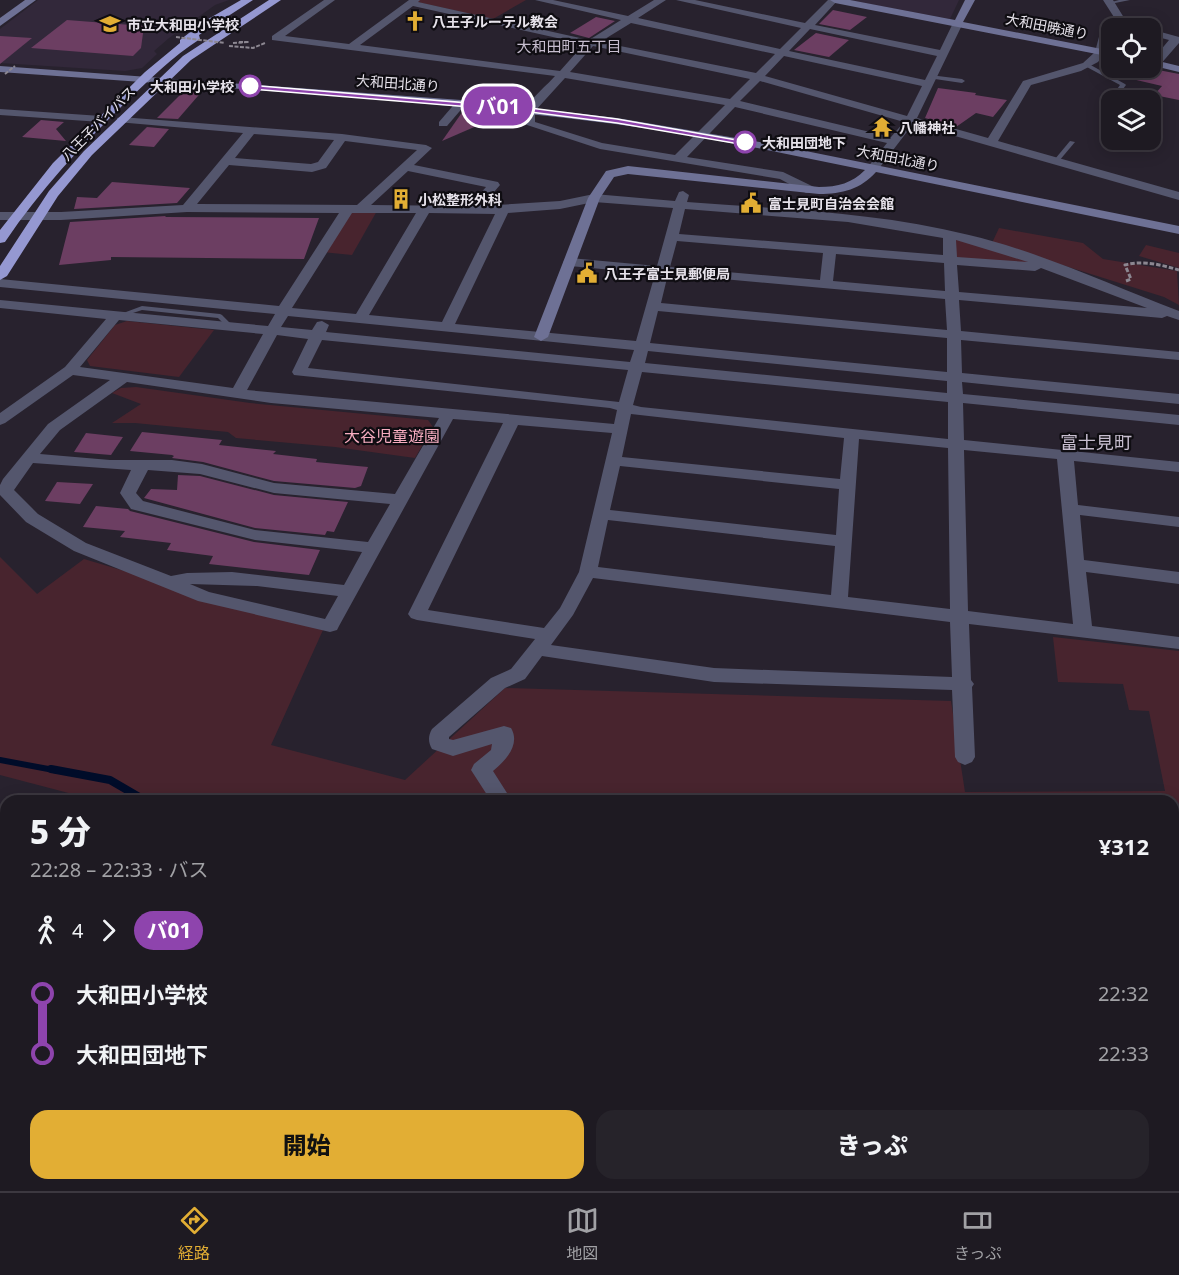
<!DOCTYPE html>
<html lang="ja">
<meta charset="utf-8">
<style>
:root{--surface:#1e1a22;--page:#26232a;--text:#f1f3f6;--muted:#a1a1a5;--line:#3c3840;--accent:#e2ae34}
body{margin:0;font-family:"Noto Sans","Noto Sans JP",sans-serif;background:var(--page);color:var(--text);height:100vh;display:flex;flex-direction:column;font-size:22px;white-space:nowrap}
*{box-sizing:border-box;margin:0}
p{font-size:20px;color:var(--muted)}
.icon{flex:none;width:33px;height:33px;fill:none;stroke:currentColor;stroke-width:2;stroke-linecap:round;stroke-linejoin:round}
.map{position:relative;flex:1;overflow:hidden}
.sheet{position:absolute;left:0px;top:795px;width:1179px;height:396px;display:flex;flex-direction:column;background:var(--surface);border-radius:18px 18px 0 0;box-shadow:0 3px 15px #0003,0 0 0 2px var(--line)}
.sheet>*{flex:none}
.badge{padding:0 12px;border-radius:20px;font-size:21px;line-height:39px}
.controls{position:absolute;left:1101px;top:18px;display:grid;gap:12px}
.controls a{display:grid;place-items:center;width:60px;height:60px;border-radius:12px;background:var(--surface);box-shadow:0 3px 15px #0003,0 0 0 2px var(--line);font-size:30px}
.map>.badge{position:absolute;translate:-50% -50%;box-shadow:0 0 0 3px #fff}
.legs{display:flex;align-items:center;gap:9px;height:66px;padding:0 30px;font-size:20px}
.legs p{margin-inline-start:auto}
.headline{display:flex;align-items:center;justify-content:space-between;height:102px;padding:0 30px}
h1{font-size:33px;font-weight:800;line-height:45px}
.primary-button{display:flex;gap:12px;margin-top:auto;padding:12px 30px}
.primary-button a{flex:1;height:69px;border-radius:18px;background:var(--accent);color:#111;font-size:24px;font-weight:800;line-height:69px;text-align:center}
.primary-button a+a{background:var(--page);color:var(--text)}
ul{padding:0 30px;list-style:none}
li{display:flex;align-items:center;gap:21px;height:60px;font-size:22px}
li i{display:grid;place-items:center;width:9px;height:100%;margin:0 8px;background:currentColor}
li i::after{content:'';width:15px;height:15px;margin:-8px;border:4px solid;border-radius:50%;background:var(--surface)}
li p{margin-inline-start:auto}
li:first-child i{background:linear-gradient(#0000 50%,currentColor 0)}
li:last-child i{background:linear-gradient(currentColor 50%,#0000 0)}
.menu{display:flex;justify-content:space-around;align-items:center;height:84px;border-top:2px solid var(--line);background:var(--surface);font-size:16px;color:var(--muted)}
.menu a{display:grid;justify-items:center;gap:3px}
.menu .on{color:var(--accent)}
.map>svg:first-child{display:block}
.built{fill:#32283a}
.green{fill:#48242e}
.lines{fill:none;stroke-linecap:round;stroke-linejoin:round}
.stream-far1{stroke:#000c29;stroke-width:6}
.stream{stroke:#000c29;stroke-width:8}
.building{fill:#6c3e62}
.path-far1{stroke:#8c8791;stroke-width:2;stroke-dasharray:4 1.5;stroke-linecap:butt}
.path{stroke:#8c8791;stroke-width:3;stroke-dasharray:4.5 2;stroke-linecap:butt}
.lane{fill:#54566d;fill-rule:evenodd}
.street{fill:#54566d;fill-rule:evenodd}
.secondary{fill:#6e7195;fill-rule:evenodd}
.highway{fill:#9598d1;fill-rule:evenodd}
.path-bridge{stroke:#8c8791;stroke-width:2;stroke-dasharray:4 1.5;stroke-linecap:butt}
.line-1{fill:#8e44ad;stroke:#fff;stroke-width:1.5}
.stop-1-dot{fill:#fff;stroke:#8e44ad;stroke-width:3}
.labels{text-anchor:middle;dominant-baseline:central;stroke-width:4.5;stroke-linejoin:round;paint-order:stroke}
.far-poi-label{font-size:14px;font-weight:bold;fill:#e7e3eb;stroke:#0f0d12;text-anchor:start}
.far-street-label{font-size:14px;fill:#e7e3eb;stroke:#0f0d12}
.far-stop-label{font-size:14px;font-weight:bold;fill:#e7e3eb;stroke:#0f0d12;text-anchor:end}
.far-neighbourhood-label{font-size:15px;fill:#c6bdce;stroke:#0f0d12}
.park-label{font-size:16px;fill:#f7adc0;stroke:#0f0d12}
.neighbourhood-label{font-size:18px;fill:#c6bdce;stroke:#0f0d12}
</style>
<div class="map">
<svg width="1179" height="1191" viewBox="0 0 1179 1191">
<rect width="100%" height="100%" fill="#28222e"/>
<g class="built">
<polygon points="38,0 229,0 215,5 169,38 154,51 157,54 142,68 125,71 0,63 0,29"/>
<polygon points="848,0 959,0 950,19"/>
</g>
<g class="green">
<polygon points="419,0 526,0 493,19 417,2"/>
<polygon points="348,209 378,209 352,255 322,252"/>
<polygon points="999,228 1083,243 1103,259 1177,271 1179,305 1164,297 992,243"/>
<polygon points="949,235 1057,269 951,260"/>
<polygon points="1146,245 1179,253 1179,268 1139,256"/>
<polygon points="127,321 214,330 179,377 90,366 87,360 115,325"/>
<polygon points="136,387 250,403 428,420 433,427 415,458 335,447 236,438 228,432 135,423 112,423 141,404 112,393 121,388"/>
<polygon points="0,557 37,594 84,559 323,630 271,745 405,780 505,688 951,701 965,792 1165,791 1149,711 1129,710 1123,684 1058,682 1053,637 1179,651 1179,942 1173,941 1173,801 99,801 0,775"/>
</g>
<g class="lines">
<polyline class="stream-far1" points="0,760 59,771"/>
<g class="stream">
<polyline points="51,769 110,780 146,801"/>
<polyline points="1173,952 1179,954"/>
</g>
</g>
<g class="building">
<polygon points="833,10 867,17 850,30 819,24"/>
<polygon points="596,17 615,21 589,38 570,33"/>
<polygon points="67,20 144,26 141,48 133,56 31,48"/>
<polygon points="816,33 849,40 829,57 794,50"/>
<polygon points="0,36 32,38 0,64"/>
<polygon points="1116,68 1148,68 1179,74 1179,100 1154,95 1162,86 1115,75"/>
<polygon points="188,87 204,89 178,119 157,118"/>
<polygon points="938,88 976,93 975,95 1007,100 993,117 976,113 956,127 925,118"/>
<polygon points="463,111 502,115 442,141"/>
<polygon points="41,120 64,122 56,129 66,141 22,137"/>
<polygon points="147,127 169,129 154,147 129,145"/>
<polygon points="112,182 190,188 177,203 74,209 77,197 97,198"/>
<polygon points="166,216 165,217 319,218 304,259 111,257 111,260 59,265 70,222"/>
<polygon points="142,432 222,440 219,445 276,451 273,454 317,459 316,462 368,467 361,486 355,488 274,481 203,462 172,458 174,456 172,455 130,451"/>
<polygon points="86,433 123,437 111,455 74,452"/>
<polygon points="178,475 200,476 274,495 348,502 334,532 327,531 325,535 255,528 144,498 151,489 177,490"/>
<polygon points="57,482 93,484 80,504 45,501"/>
<polygon points="96,506 128,509 130,511 254,542 320,550 309,575 209,564 213,556 167,550 171,543 120,537 125,531 83,527"/>
</g>
<g class="lines">
<g class="path-far1">
<polyline points="233,43 249,42 238,42"/>
<polyline points="229,46 253,48 265,43"/>
</g>
<path class="path" d="M1126,281L1131,279L1125,265C1144,260 1161,265 1179,270"/>
<g class="lane">
<polygon points="1119,0 1130,0 1110,4 1108,3"/>
<polygon points="1087,63 1125,84 1126,85 1120,93 1115,92 1120,85 1085,66 1084,65"/>
<polygon points="930,75 962,79 965,81 962,83 928,78 927,77"/>
<polygon points="1070,141 1075,142 1059,161 1055,161 1055,159"/>
<polygon points="142,306 220,314 222,315 232,325 230,326 226,326 218,318 142,310 121,317 118,315"/>
</g>
<g class="street">
<path d="M324,0H335L285,36L349,44L409,0H420L418,2L589,40L621,20L535,0H553L628,16L654,0H666L638,18L780,49L801,28L676,0H695L805,23L828,0H838L815,25L940,50L953,23L958,20L963,23L917,118L988,138L1023,81L1083,63L1095,52L1100,33L1112,27L1116,28H1112L1105,53L1098,62L1081,71L1031,85L998,141L1179,192V200L913,124L877,171L873,172L867,168L887,143L735,107L687,157L783,172L814,187V193H806L780,179L600,149L524,124C518,107 545,88 555,76L272,40V36ZM413,6L584,44L560,71L360,45ZM631,23L775,54L756,73L600,42ZM810,29L937,56L925,80L789,51ZM593,46L750,79L730,99L570,72ZM784,56L922,86L907,116L765,76ZM565,78L725,105L675,155L602,143L535,122V111ZM760,81L904,122L891,137L740,101Z"/>
<polygon points="1103,0 1113,0 1126,21 1145,28 1131,28 1119,25"/>
<polygon points="1150,29 1179,37 1179,43 1159,66 1155,67 1150,63 1169,40 1150,35"/>
<polygon points="461,100 465,101 465,105 447,126 439,126 439,122 457,101"/>
<polygon points="0,109 101,116 107,119 101,122 0,115"/>
<path d="M121,117L342,134L426,145L432,148L414,165L498,182L500,185L482,206L560,201L594,194L675,201L679,192L683,191L689,195L687,202C781,209 877,212 969,235C1041,252 1110,285 1179,311V320L1167,316L1162,318L959,300L961,331L1179,352V360L961,340L962,373L1179,394V404L962,382L963,394L1179,415V425L963,403L964,440L1179,462V472L1074,461L1078,505L1179,517V527L1080,515L1084,560L1179,572V584L1086,572L1092,626L1179,637V649L969,624L971,680L974,684L972,687L975,757L972,762L965,765L958,762L955,757L952,690L714,682L542,656L525,679L505,688L449,737V739L453,740L504,726L511,728C521,745 505,761 493,771L512,801H491L471,770L474,764L491,750L492,744L453,756L432,749C428,742 428,736 432,729L491,678L511,669L535,639L417,620L411,618L408,614L503,423L453,419L339,626L337,630L330,632L198,601L74,551L26,522L0,495V485L3,479L48,424L110,380L73,375L5,423L0,425V413L65,367L106,319L0,308V300L268,326L275,314L0,287V279L279,306L339,213L187,212L61,220H0V212H61L183,205L243,133L117,122V118ZM254,134L334,140L318,162L311,164L235,158ZM345,141L417,150L357,205L197,204L229,165L312,172L326,168ZM408,171L486,187L469,206L371,205ZM594,202L673,208L657,266L570,258L563,262L570,266L655,274L636,341L455,324L508,213L560,209ZM685,209L848,222L943,238V255L679,234ZM352,213H416L356,314L292,308ZM429,213L495,214L442,322L369,315ZM956,240L1028,262L957,257ZM677,241L823,253L820,280L670,267ZM836,254L944,263L945,291L833,281ZM957,265L1035,271L1041,268L1147,308L959,292ZM668,274L945,299L947,330L661,303ZM658,311L947,338V372L650,343ZM288,316L634,350L630,362L326,332L329,325L322,321L317,322L312,330L281,327ZM119,320L263,334L233,388L80,367ZM277,335L308,339L292,372L294,375L610,408L617,410L614,424L247,390ZM322,340L628,370L619,402L308,368ZM648,351L947,381V393L645,363ZM642,372L948,402V439L641,407L633,405ZM127,382L271,403L439,418L395,494L274,483L202,464L172,460H110L40,454L60,430ZM631,414L844,438L840,479L622,457ZM518,425L612,433L579,572L560,608L544,628L428,610ZM859,439L948,448L950,609L848,597ZM964,450L1057,459L1073,624L968,611ZM33,463L131,470L120,493L131,509L255,540L362,552L344,585L232,572L187,573L171,576L86,543L38,514L14,490ZM620,466L839,489L836,535L610,510ZM148,470L200,474L274,493L390,504L368,542L255,530L143,501L136,493ZM608,520L835,546L831,595L598,567ZM593,578L950,622L952,677L714,668L551,645L573,615ZM190,584L257,586L338,596L325,619L209,592Z"/>
<rect x="0" y="1069" width="6" height="24"/>
<polygon points="1173,1141 1179,1142 1179,1168 1173,1167"/>
</g>
<g class="secondary">
<polygon points="25,0 36,0 0,26 0,18"/>
<polygon points="830,0 850,0 955,20 965,0 975,0 963,22 1112,51 1112,57 835,3"/>
<polygon points="1150,59 1179,66 1179,72 1150,65"/>
<path d="M0,66L461,100L617,118L766,143L1179,226V234L876,172C861,189 842,194 819,194L628,174L614,177L600,198L548,337L541,341L534,337L588,198L606,171L628,166L819,187C838,187 852,183 865,170C782,153 699,135 615,124C411,98 205,87 0,72Z"/>
</g>
<g class="highway">
<path d="M241,0H253L199,35L200,39C172,57 149,80 126,102C81,146 40,190 5,242L0,243V230L53,163L145,72L180,43V40L203,22Z"/>
<polygon points="269,0 281,0 191,60 92,155 58,196 7,276 0,280 0,266 49,191 84,151 183,56"/>
</g>
<g class="path-bridge">
<polyline points="176,37 225,43"/>
<polyline points="5,74 15,66"/>
</g>
</g>
<polygon class="line-1" points="247,85 530,108 617,119 748,142 745,145 617,123 530,112 250,89"/>
<defs>
<g id="church-bare" transform="scale(1.62)"><path d="M-1.2-6h2.4v3.5h3.3v2.4h-3.3V6h-2.4V-.1h-3.3v-2.4h3.3Z" fill="#e2ae34" stroke="#0f0d12" stroke-width="2.5" paint-order="stroke"/></g>
<g id="school-bare" transform="scale(1.62)"><path d="M0-5L7-2L0 1L-7-2ZM-4 1L0 2.5L4 1V4Q0 6-4 4Z" fill="#e2ae34" stroke="#0f0d12" stroke-width="2.5" paint-order="stroke"/></g>
<g id="temple-bare" transform="scale(1.62)"><path d="M0-6L5-2H3V0L6.5 2.5H4V6H1.5V3h-3V6H-4V2.5H-6.5L-3 0V-2H-5Z" fill="#e2ae34" stroke="#0f0d12" stroke-width="2.5" paint-order="stroke"/></g>
<g id="building-bare" transform="scale(1.62)"><path d="M-4-6H4V6H1V3H-1V6H-4ZM-2.5-4.3h1.7v1.8h-1.7ZM.8-4.3h1.7v1.8H.8ZM-2.5-1h1.7V.8h-1.7ZM.8-1h1.7V.8H.8Z" fill="#e2ae34" stroke="#0f0d12" stroke-width="2.5" paint-order="stroke"/></g>
<g id="civic-bare" transform="scale(1.62)"><path d="M-.6-6.5H3V-4.5H.6V-3L4-1V1h2V6H-6V1h2V-1L-.6-3ZM-1.2 2.5V6h2.4V2.5Z" fill="#e2ae34" stroke="#0f0d12" stroke-width="2.5" paint-order="stroke"/></g>
</defs>
<g fill-rule="evenodd">
<use href="#church-bare" x="415" y="21"/>
<use href="#school-bare" x="110" y="24"/>
<use href="#temple-bare" x="882" y="127"/>
<use href="#building-bare" x="401" y="199"/>
<use href="#civic-bare" x="751" y="203"/>
<use href="#civic-bare" x="587" y="273"/>
</g>
<g class="stop-1-dot">
<circle cx="250" cy="86" r="10"/>
<circle cx="745" cy="142" r="10"/>
</g>
<g class="labels">
<g class="far-poi-label">
<text x="432" y="21">八王子ルーテル教会</text>
<text x="127" y="24">市立大和田小学校</text>
<text x="899" y="127">八幡神社</text>
<text x="418" y="199">小松整形外科</text>
<text x="768" y="203">富士見町自治会会館</text>
<text x="604" y="273">八王子富士見郵便局</text>
</g>
<g class="far-street-label">
<text transform="translate(1047 26) rotate(11)">大和田暁通り</text>
<text transform="translate(398 83) rotate(4)">大和田北通り</text>
<text transform="translate(98 123) rotate(-45)">八王子バイパス</text>
<text transform="translate(898 158) rotate(11)">大和田北通り</text>
</g>
<g class="far-stop-label">
<text x="234" y="86">大和田小学校</text>
<text x="762" y="142" text-anchor="start">大和田団地下</text>
</g>
<g class="far-neighbourhood-label">
<text x="569" y="46">大和田町五丁目</text>
</g>
<g class="park-label">
<text x="392" y="436">大谷児童遊園</text>
</g>
<g class="neighbourhood-label">
<text x="1096" y="442">富士見町</text>
</g>
</g>
</svg>
<div class="controls">
<a><svg class="icon" aria-label="locate" viewBox="0 0 24 24"><circle cx="12" cy="12" r="6"/><path d="M12 2v4M12 18v4M2 12h4M18 12h4"/></svg></a>
<a><svg class="icon" aria-label="layers" viewBox="0 0 24 24"><path d="M12 4l9 5-9 5-9-5zM3 14l9 5 9-5"/></svg></a>
</div>
<b class="badge" style="left:498px;top:106px;background:#8e44ad;color:#fff">バ01</b>
<section class="sheet">
<div class="headline"><div><h1>5 分</h1><p>22:28 – 22:33 · バス</p></div><b>¥312</b></div>
<div class="legs"><svg class="icon" aria-label="walk" viewBox="0 0 24 24"><circle cx="13" cy="4" r="2"/><path d="M13 8l-2 6 4 7M11 14l-3 7M7 12l3-4h3l4 4"/></svg>4<svg class="icon" aria-label="forward" viewBox="0 0 24 24"><path d="M9 5l7 7-7 7"/></svg><b class="badge" style="background:#8e44ad;color:#fff">バ01</b></div>
<ul>
<li><i style="color:#8e44ad"></i><b>大和田小学校</b><p>22:32</p></li>
<li><i style="color:#8e44ad"></i><b>大和田団地下</b><p>22:33</p></li>
</ul>
<div class="primary-button"><a>開始</a><a>きっぷ</a></div>
</section>
</div>
<nav class="menu">
<a class="on"><svg class="icon" aria-label="directions" viewBox="0 0 24 24"><path d="M12 3l9 9-9 9-9-9zM9 14v-3h6M13 9l2 2-2 2"/></svg>経路</a>
<a><svg class="icon" aria-label="map" viewBox="0 0 24 24"><path d="M3 6l6-2 6 2 6-2v14l-6 2-6-2-6 2zM9 4v14M15 6v14"/></svg>地図</a>
<a><svg class="icon" aria-label="tickets" viewBox="0 0 24 24"><path d="M3 7h18v10H3zM15 7v10"/></svg>きっぷ</a>
</nav>
